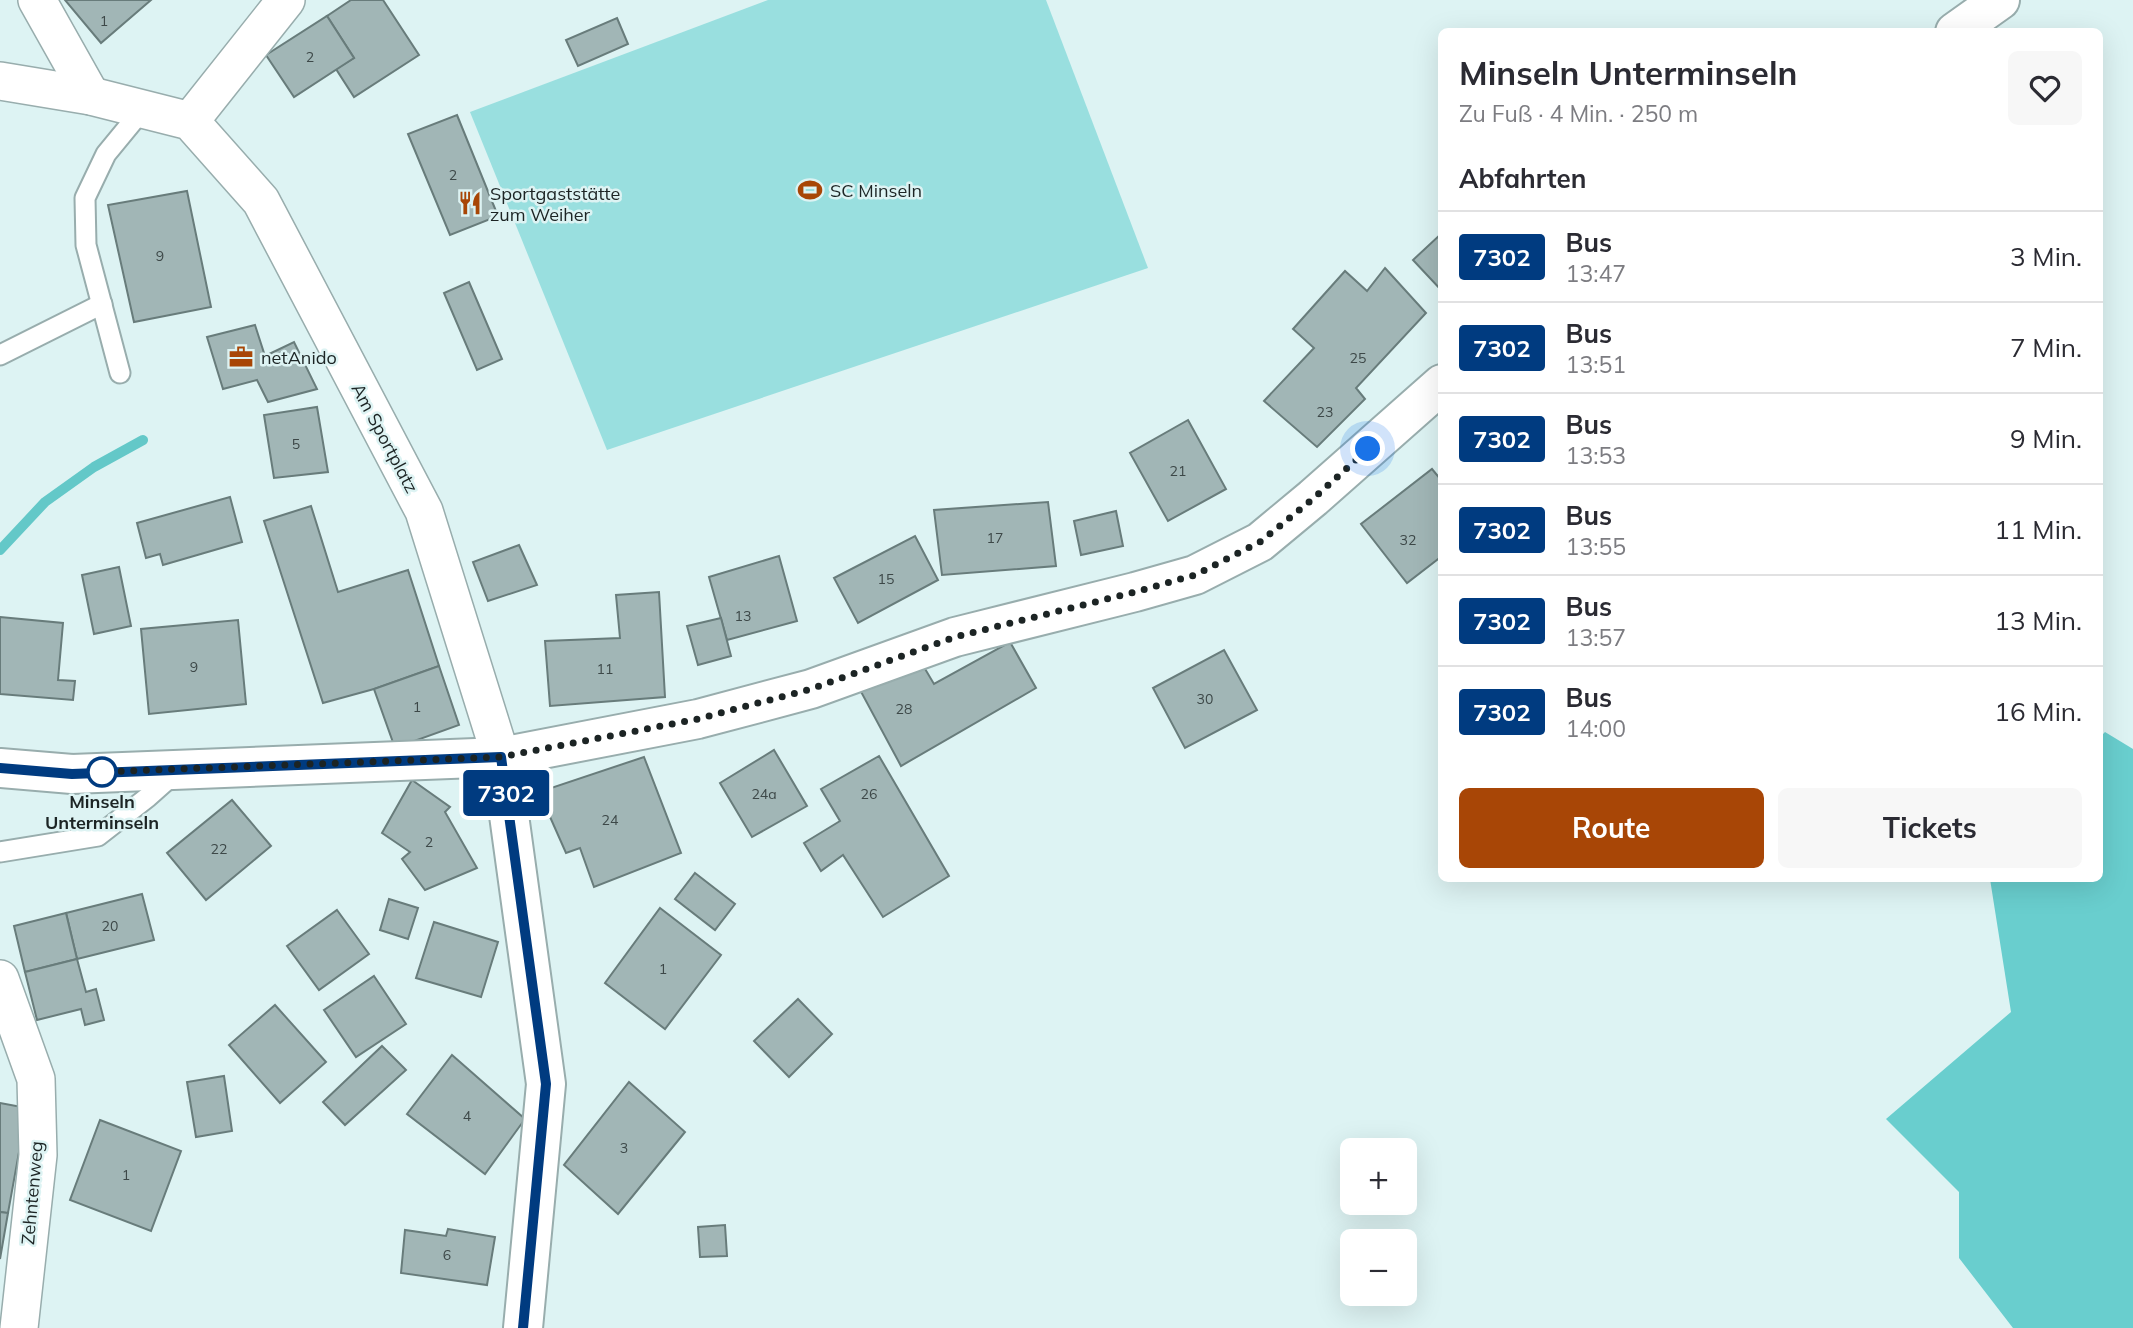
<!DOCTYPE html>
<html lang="de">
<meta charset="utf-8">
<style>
:root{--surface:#fff;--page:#f7f7f7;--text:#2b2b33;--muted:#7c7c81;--line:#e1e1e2;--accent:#a84606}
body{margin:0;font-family:Mulish,sans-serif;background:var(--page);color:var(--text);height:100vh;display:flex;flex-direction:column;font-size:26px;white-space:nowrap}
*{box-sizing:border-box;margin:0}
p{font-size:23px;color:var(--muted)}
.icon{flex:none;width:38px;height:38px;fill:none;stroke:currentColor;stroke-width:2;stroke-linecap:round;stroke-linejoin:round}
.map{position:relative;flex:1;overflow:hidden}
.drawer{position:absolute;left:1438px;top:28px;width:665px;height:854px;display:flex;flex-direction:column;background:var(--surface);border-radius:10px;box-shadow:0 7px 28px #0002}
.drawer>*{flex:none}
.badge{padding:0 14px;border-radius:5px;font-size:24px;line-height:46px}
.controls{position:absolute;left:1340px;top:1138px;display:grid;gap:14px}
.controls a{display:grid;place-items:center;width:77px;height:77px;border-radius:10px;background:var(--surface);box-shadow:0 7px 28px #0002;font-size:35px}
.you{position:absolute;width:35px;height:35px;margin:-18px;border:5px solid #fff;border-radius:50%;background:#1a73e8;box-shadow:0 0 0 10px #1a73e833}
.map>.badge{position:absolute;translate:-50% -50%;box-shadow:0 0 0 4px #fff}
h2{padding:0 21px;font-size:26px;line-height:63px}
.round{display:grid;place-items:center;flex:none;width:74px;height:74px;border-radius:10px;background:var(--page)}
.summary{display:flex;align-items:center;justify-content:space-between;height:119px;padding:0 21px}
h1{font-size:33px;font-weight:700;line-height:52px}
.primary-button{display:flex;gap:14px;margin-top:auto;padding:14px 21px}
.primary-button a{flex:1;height:80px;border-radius:10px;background:var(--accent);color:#fff;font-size:28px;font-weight:700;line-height:80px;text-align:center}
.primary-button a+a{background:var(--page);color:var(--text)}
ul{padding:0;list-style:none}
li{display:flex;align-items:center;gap:21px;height:91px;padding:0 21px;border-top:2px solid var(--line)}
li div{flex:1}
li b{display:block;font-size:26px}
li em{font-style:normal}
li .badge{min-width:77px;font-weight:700;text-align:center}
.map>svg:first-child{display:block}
.green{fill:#99dfdf}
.forest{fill:#69cece}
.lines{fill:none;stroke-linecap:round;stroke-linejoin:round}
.stream{stroke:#63c8c8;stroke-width:10}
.building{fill:#a1b6b6;stroke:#687c7b;stroke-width:2}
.service-casing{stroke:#98adad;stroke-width:23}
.minor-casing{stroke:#98adad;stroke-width:40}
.tertiary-casing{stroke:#98adad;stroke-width:42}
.service{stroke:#fff;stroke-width:19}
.minor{stroke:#fff;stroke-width:37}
.tertiary{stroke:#fff;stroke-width:38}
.line-casing{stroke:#fff;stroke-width:16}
.line{stroke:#003b80;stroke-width:10}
.walk{stroke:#1c2424;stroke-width:7;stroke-dasharray:0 12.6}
.stop-dot{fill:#fff;stroke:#003b80;stroke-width:3.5}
.labels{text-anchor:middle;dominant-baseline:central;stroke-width:5;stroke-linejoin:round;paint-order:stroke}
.number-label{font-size:14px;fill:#3d4848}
.poi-label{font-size:18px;fill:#1c2424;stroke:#ddf3f3;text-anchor:start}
.street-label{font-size:18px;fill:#1c2424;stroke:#ddf3f3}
.stop-label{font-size:18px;font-weight:bold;fill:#1c2424;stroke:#ddf3f3}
</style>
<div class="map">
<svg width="2133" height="1328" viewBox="0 0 2133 1328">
<rect width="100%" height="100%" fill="#ddf3f3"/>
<polygon class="green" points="768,0 1046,0 1148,268 607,450 470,112"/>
<polygon class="forest" points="2105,732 2133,749 2133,1328 2013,1328 1959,1258 1959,1192 1886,1119 2011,1012 1990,879 2100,878 2100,737"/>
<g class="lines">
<polyline class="stream" points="0,550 45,502 94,467 143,440"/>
</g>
<g class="building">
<polygon points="65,0 151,0 101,43"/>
<polygon points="351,0 383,0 419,55 354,97 336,69 354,58 327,16"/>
<polygon points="327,16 354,58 294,97 266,55"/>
<polygon points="617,18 628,44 578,66 566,40"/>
<polygon points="457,115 498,216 450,235 408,134"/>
<polygon points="187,191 211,307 134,322 108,205"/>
<polygon points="1442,233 1442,291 1413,260"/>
<polygon points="1385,268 1426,313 1356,388 1365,399 1317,447 1264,401 1314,348 1293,329 1345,271 1367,291"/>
<polygon points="469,282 502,359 477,370 444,293"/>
<polygon points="255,325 265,356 294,342 317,389 268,402 257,380 223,389 207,337"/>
<polygon points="317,407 328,472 274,478 264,415"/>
<polygon points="1188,420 1226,489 1168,521 1130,453"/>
<polygon points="1432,469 1442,481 1442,556 1407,583 1361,524"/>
<polygon points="230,497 242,542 163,565 160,554 146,558 137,523"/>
<polygon points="1048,502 1056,566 942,575 934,510"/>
<polygon points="311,506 338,592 408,570 439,666 374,689 323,703 264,521"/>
<polygon points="1116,511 1123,546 1081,555 1074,521"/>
<polygon points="915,536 938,580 858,623 834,578"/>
<polygon points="519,545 537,585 488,601 473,562"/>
<polygon points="779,556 797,621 727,640 709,577"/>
<polygon points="119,567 131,626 94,634 82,575"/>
<polygon points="659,592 665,697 550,706 545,641 620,638 616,595"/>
<polygon points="0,617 63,623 58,680 75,681 73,700 0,694"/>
<polygon points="721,618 731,656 698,665 687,626"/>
<polygon points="238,620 246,704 149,714 141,629"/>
<polygon points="1010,642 1036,688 901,766 859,688 918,657 934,684"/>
<polygon points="1224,650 1257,710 1185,748 1153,688"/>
<polygon points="439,666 459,725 395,748 374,689"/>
<polygon points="774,750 807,806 752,837 720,783"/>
<polygon points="879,756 949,876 883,917 843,855 821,871 804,843 840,821 821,789"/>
<polygon points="644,757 681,853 594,887 580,848 566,853 539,792"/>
<polygon points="412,780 450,807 445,812 477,868 425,890 402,859 410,852 382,833"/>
<polygon points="232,800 271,846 206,900 167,853"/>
<polygon points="695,873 735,904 715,930 675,899"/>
<polygon points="142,894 154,940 77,959 66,913"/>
<polygon points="389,899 418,908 408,939 380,930"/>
<polygon points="660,908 721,955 665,1029 605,983"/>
<polygon points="337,910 369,954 319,990 287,946"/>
<polygon points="66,913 77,959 25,972 14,926"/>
<polygon points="434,922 498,942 481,997 416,978"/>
<polygon points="77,959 86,992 96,989 104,1020 85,1025 81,1009 37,1020 25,972"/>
<polygon points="374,976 406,1024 356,1057 324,1010"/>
<polygon points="798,999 832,1034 789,1077 754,1041"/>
<polygon points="275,1005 326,1062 280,1103 229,1045"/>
<polygon points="382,1046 406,1070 345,1125 323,1102"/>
<polygon points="452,1055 525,1119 485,1174 407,1114"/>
<polygon points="224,1076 232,1131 196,1137 187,1082"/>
<polygon points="629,1082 685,1132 618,1214 564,1165"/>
<polygon points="0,1103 27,1108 8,1213 0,1212"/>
<polygon points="100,1120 181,1151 151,1231 70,1200"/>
<polygon points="0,1212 8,1213 0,1259"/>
<polygon points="725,1225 727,1256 700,1257 698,1227"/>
<polygon points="448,1229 495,1237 487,1285 401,1273 405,1230 446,1236"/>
</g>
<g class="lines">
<g class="service-casing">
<g id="service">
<polyline points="0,355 102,304"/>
<polyline points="120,373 86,245 85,198 106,154 143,109"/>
<polyline points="0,852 98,836 148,797 175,773"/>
</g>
</g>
<g class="minor-casing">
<g id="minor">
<polyline points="37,0 91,96"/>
<polyline points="0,81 91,96 190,121 261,201 424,511 501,757"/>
<polyline points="190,121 286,0"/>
<polyline points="0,979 36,1079 38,1155 19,1328"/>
</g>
</g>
<g class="tertiary-casing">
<g id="tertiary">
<polyline points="1955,32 2000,0"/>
<polyline points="501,757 546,1084 523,1328"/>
<polyline points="0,768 72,774 501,757 698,719 811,689 955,637 1135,592 1195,575 1260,542 1313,498 1442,384"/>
</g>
</g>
<use href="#service" class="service"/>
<use href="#minor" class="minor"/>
<use href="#tertiary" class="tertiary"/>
</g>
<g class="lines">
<g class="line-casing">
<polyline id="line" points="0,768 72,774 501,757 546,1084 523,1328"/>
</g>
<use href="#line" class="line"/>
<polyline class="walk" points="102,772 99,772 501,757 698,719 811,689 955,637 1135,592 1195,575 1260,542 1314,498 1368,449"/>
</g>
<defs>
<g id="stadium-bare" transform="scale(1.89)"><path d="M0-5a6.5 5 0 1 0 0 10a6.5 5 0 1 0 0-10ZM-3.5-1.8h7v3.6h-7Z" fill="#a84606" stroke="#ddf3f3" stroke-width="2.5" paint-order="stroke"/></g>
<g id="restaurant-bare" transform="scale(1.89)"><path d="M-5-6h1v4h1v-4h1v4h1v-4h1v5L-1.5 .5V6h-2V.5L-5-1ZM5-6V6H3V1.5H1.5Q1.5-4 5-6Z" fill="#a84606" stroke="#ddf3f3" stroke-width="2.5" paint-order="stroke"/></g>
<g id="office-bare" transform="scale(1.89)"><path d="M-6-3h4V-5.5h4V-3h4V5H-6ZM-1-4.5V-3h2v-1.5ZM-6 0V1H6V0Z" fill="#a84606" stroke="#ddf3f3" stroke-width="2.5" paint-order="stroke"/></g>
</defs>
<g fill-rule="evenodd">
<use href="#stadium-bare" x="810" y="190"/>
<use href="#restaurant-bare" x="470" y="203"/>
<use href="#office-bare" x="241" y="357"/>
</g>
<circle class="stop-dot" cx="102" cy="772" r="14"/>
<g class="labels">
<g class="number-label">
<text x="104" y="21">1</text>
<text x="310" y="57">2</text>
<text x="453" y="175">2</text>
<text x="160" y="256">9</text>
<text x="1358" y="358">25</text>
<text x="1325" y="412">23</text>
<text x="296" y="444">5</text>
<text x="1178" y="471">21</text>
<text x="995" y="538">17</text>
<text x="1408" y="540">32</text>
<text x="886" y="579">15</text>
<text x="743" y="616">13</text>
<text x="194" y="667">9</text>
<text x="605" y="669">11</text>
<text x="1205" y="699">30</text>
<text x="417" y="707">1</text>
<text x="904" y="709">28</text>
<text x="764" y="794">24a</text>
<text x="869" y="794">26</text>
<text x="610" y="820">24</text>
<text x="429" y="842">2</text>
<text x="219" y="849">22</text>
<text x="110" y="926">20</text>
<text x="663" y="969">1</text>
<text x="467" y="1116">4</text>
<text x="624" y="1148">3</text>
<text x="126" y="1175">1</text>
<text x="447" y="1255">6</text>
</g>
<g class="poi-label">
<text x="830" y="190">SC Minseln</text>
<text x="490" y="193">Sportgaststätte<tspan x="490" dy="21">zum Weiher</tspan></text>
<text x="261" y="357">netAnido</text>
</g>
<g class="street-label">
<text transform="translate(385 438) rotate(62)">Am Sportplatz</text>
<text transform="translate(32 1193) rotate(-85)">Zehntenweg</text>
</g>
<g class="stop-label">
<text x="102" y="801">Minseln<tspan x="102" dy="21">Unterminseln</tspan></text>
</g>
</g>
</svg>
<div class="controls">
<a>+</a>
<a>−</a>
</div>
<div class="you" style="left:1368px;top:449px"></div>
<b class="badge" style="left:506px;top:793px;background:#003b80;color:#fff">7302</b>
<section class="drawer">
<div class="summary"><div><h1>Minseln Unterminseln</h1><p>Zu Fuß · 4 Min. · 250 m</p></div><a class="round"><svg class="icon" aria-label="heart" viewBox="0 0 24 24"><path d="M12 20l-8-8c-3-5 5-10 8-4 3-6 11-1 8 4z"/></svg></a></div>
<h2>Abfahrten</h2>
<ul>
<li><span class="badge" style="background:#003b80;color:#fff">7302</span><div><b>Bus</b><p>13:47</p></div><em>3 Min.</em></li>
<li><span class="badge" style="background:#003b80;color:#fff">7302</span><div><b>Bus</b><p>13:51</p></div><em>7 Min.</em></li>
<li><span class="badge" style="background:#003b80;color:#fff">7302</span><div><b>Bus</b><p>13:53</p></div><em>9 Min.</em></li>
<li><span class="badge" style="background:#003b80;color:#fff">7302</span><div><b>Bus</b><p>13:55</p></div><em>11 Min.</em></li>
<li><span class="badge" style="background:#003b80;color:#fff">7302</span><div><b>Bus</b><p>13:57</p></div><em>13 Min.</em></li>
<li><span class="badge" style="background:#003b80;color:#fff">7302</span><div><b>Bus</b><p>14:00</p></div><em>16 Min.</em></li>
</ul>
<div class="primary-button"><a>Route</a><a>Tickets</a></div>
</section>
</div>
